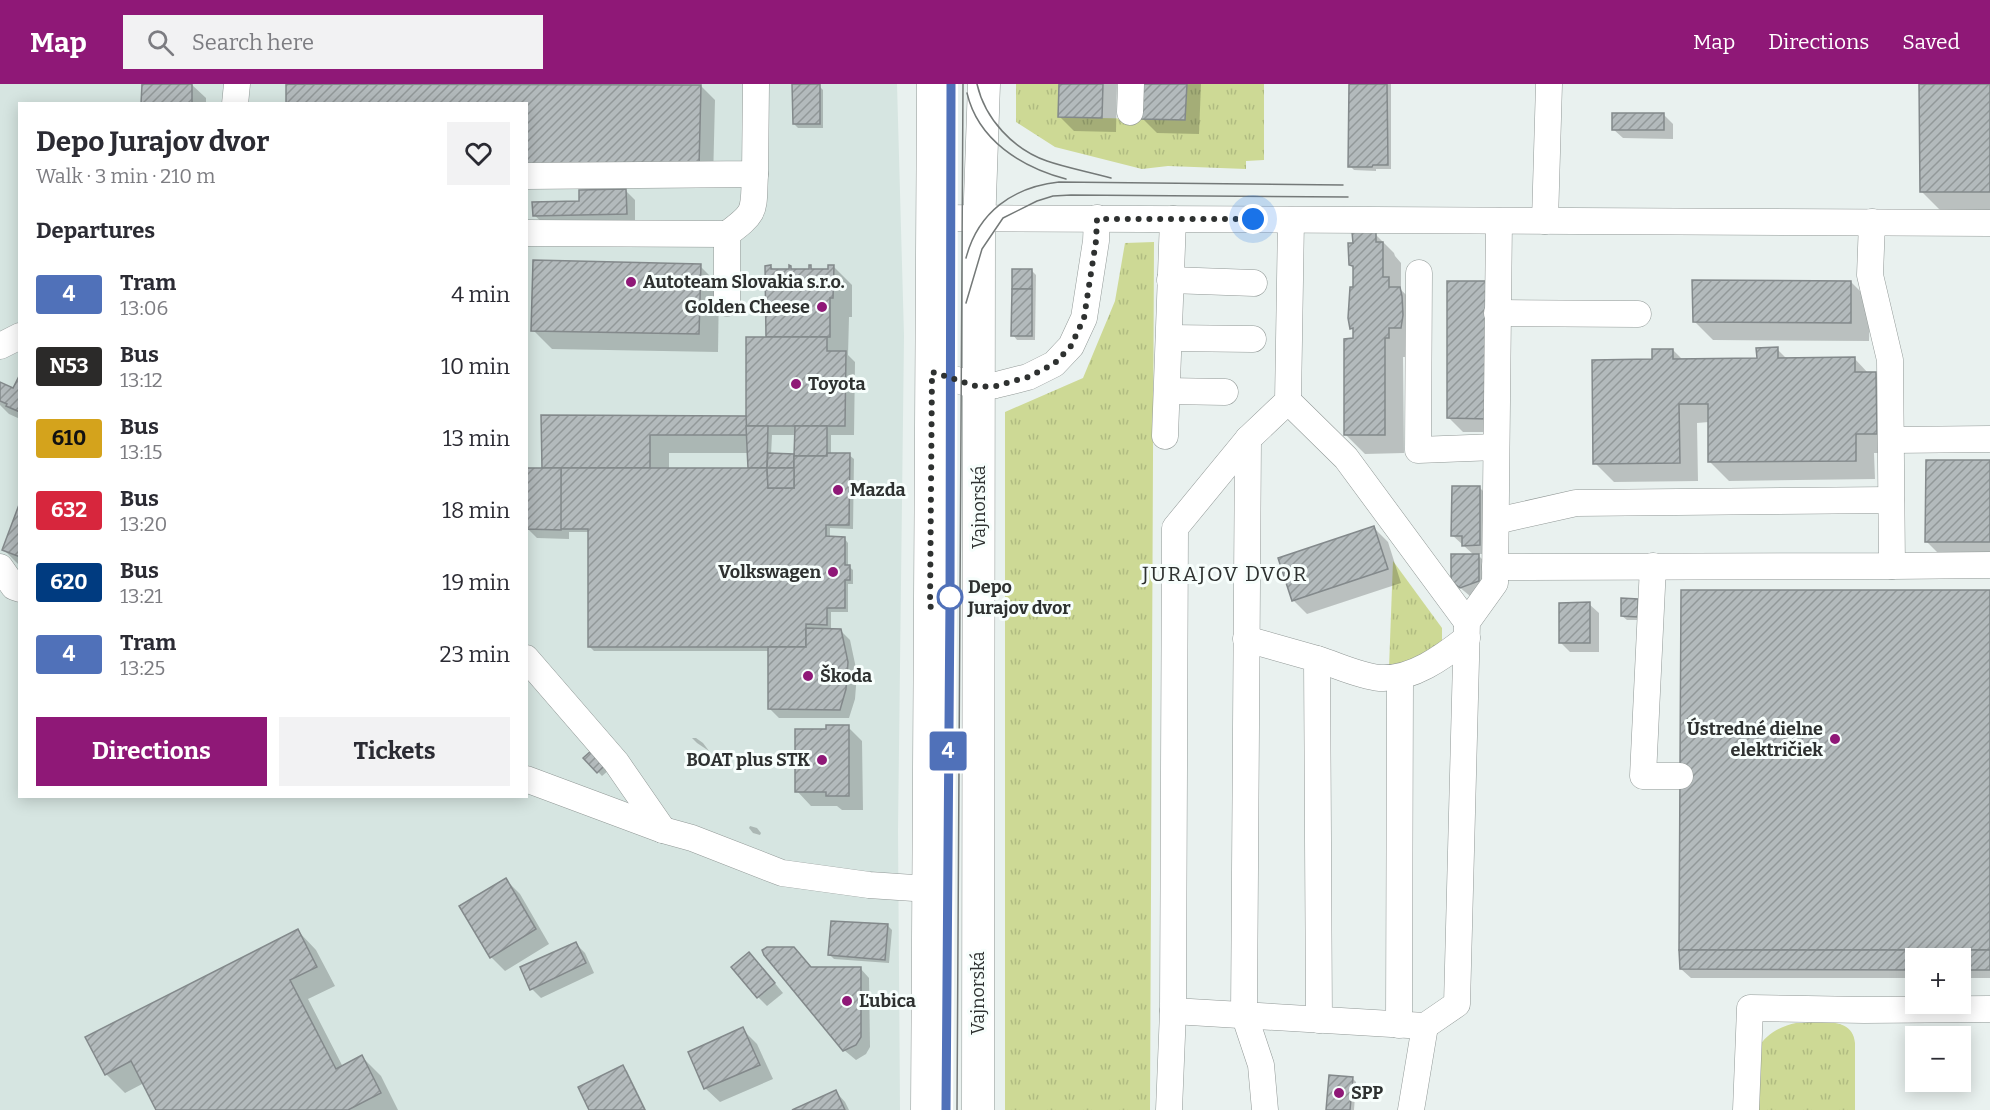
<!DOCTYPE html>
<meta charset="utf-8">
<style>
:root{--surface:#fff;--page:#f2f2f3;--text:#2b2b33;--muted:#7c7c81;--accent:#8f1877}
body{margin:0;font-family:Bitter,serif;background:var(--page);color:var(--text);height:100vh;display:flex;flex-direction:column;font-size:22px;white-space:nowrap}
*{box-sizing:border-box;margin:0}
p{font-size:20px;color:var(--muted)}
.icon{flex:none;width:33px;height:33px;fill:none;stroke:currentColor;stroke-width:2;stroke-linecap:round;stroke-linejoin:round}
.map{position:relative;flex:1;overflow:hidden}
.side{position:absolute;left:18px;top:18px;width:510px;height:696px;display:flex;flex-direction:column;background:var(--surface);border-radius:0px;box-shadow:0 3px 15px #0003}
.side>*{flex:none}
.badge{padding:0 12px;border-radius:4px;font-size:21px;line-height:39px}
.buttons{position:absolute;left:1905px;top:864px;display:grid;gap:12px}
.buttons a{display:grid;place-items:center;width:66px;height:66px;border-radius:0px;background:var(--surface);box-shadow:0 3px 15px #0003;font-size:30px}
.you{position:absolute;width:30px;height:30px;margin:-15px;border:4px solid #fff;border-radius:50%;background:#1a73e8;box-shadow:0 0 0 9px #1a73e833}
.map>.badge{position:absolute;translate:-50% -50%;box-shadow:0 0 0 3px #fff}
h2{padding:0 18px;font-size:22px;line-height:54px}
.round{display:grid;place-items:center;flex:none;width:63px;height:63px;border-radius:0px;background:var(--page)}
.headline{display:flex;align-items:center;justify-content:space-between;height:102px;padding:0 18px}
h1{font-size:28px;font-weight:700;line-height:45px}
.button{display:flex;gap:12px;margin-top:auto;padding:12px 18px}
.button a{flex:1;height:69px;border-radius:0px;background:var(--accent);color:#fff;font-size:24px;font-weight:700;line-height:69px;text-align:center}
.button a+a{background:var(--page);color:var(--text)}
ul{padding:0;list-style:none}
li{display:flex;align-items:center;gap:18px;height:72px;padding:0 18px}
li div{flex:1}
li b{display:block;font-size:22px}
li em{font-style:normal}
li .badge{min-width:66px;font-weight:700;text-align:center}
header{display:flex;align-items:center;gap:36px;box-sizing:border-box;height:84px;padding:0 30px;background:var(--accent);color:#fff}
header strong{font-size:28px}
nav{display:flex;gap:33px;margin-inline-start:auto;font-size:21px}
.search{width:420px;height:54px;background:var(--page);display:flex;align-items:center;gap:15px;box-sizing:border-box;padding:0 21px;border-radius:0px;color:var(--muted);font-size:22px}
.map>svg:first-child{display:block}
.built{fill:#d6e5e1;fill-rule:evenodd}
.grass{fill:url(#grass-tufts)}
.shadow{fill:#0003;fill-rule:evenodd}
.building{fill:url(#building-hatch);stroke:#83898b;stroke-width:1.5}
.lines{fill:none;stroke-linecap:round;stroke-linejoin:round}
.minor-casing{stroke:#919896;stroke-width:27}
.major-casing{stroke:#919896;stroke-width:33}
.minor{stroke:#fff;stroke-width:26}
.major{stroke:#fff;stroke-width:32}
.tram{stroke:#747978;stroke-width:1.5}
.line-casing{stroke:#fff;stroke-width:14}
.line{stroke:#5071b9;stroke-width:9}
.walk{stroke:#2e3130;stroke-width:6;stroke-dasharray:0 10.8}
.poi-dot{fill:#8f1877;stroke:#f7fefc;stroke-width:2}
.stop-dot{fill:#fff;stroke:#5071b9;stroke-width:3}
.labels{text-anchor:middle;dominant-baseline:central;stroke-width:6;stroke-linejoin:round;paint-order:stroke}
.poi-label{font-size:18px;font-weight:bold;fill:#2e3130;stroke:#f7fefc;text-anchor:start}
.street-label{font-size:18px;fill:#2e3130;stroke:#f7fefc}
.stop-label{font-size:18px;font-weight:bold;fill:#2e3130;stroke:#f7fefc;text-anchor:start}
.quarter-label{font-size:21px;letter-spacing:1.5px;fill:#2e3130;stroke:#f7fefc}
</style>
<header>
<strong>Map</strong>
<div class="search"><svg class="icon" aria-label="search" viewBox="0 0 24 24"><circle cx="10" cy="10" r="6"/><path d="M15 15l6 6"/></svg>Search here</div>
<nav><a>Map</a><a>Directions</a><a>Saved</a></nav>
</header>
<div class="map">
<svg width="1990" height="1026" viewBox="0 0 1990 1026">
<defs>
<pattern id="grass-tufts" width="24" height="20" patternUnits="userSpaceOnUse" patternTransform="scale(1.5)"><rect width="24" height="20" fill="#cdd995"/><path d="M3 7l-1-3M5 7V3M7 7l1-3M15 17l-1-3M17 17v-4M19 17l1-3" fill="none" stroke="#b0bb81"/></pattern>
<pattern id="building-hatch" width="6" height="6" patternUnits="userSpaceOnUse" patternTransform="scale(1.5)"><rect width="6" height="6" fill="#b3babc"/><path d="M-1 1l2-2M0 6l6-6M5 7l2-2" fill="none" stroke="#929899"/></pattern>
</defs>
<rect width="100%" height="100%" fill="#e9f1ef"/>
<path class="built" d="M0,0H897L904,252L898,747L900,1026H0ZM20,20H526V712H20Z"/>
<g class="grass">
<polygon points="1016,0 1059,0 1059,33 1185,36 1187,0 1264,0 1264,76 1246,77 1246,85 1168,82 1142,85 1055,63 1016,38"/>
<polygon points="1154,158 1150,1026 1005,1026 1005,328 1083,294 1115,217 1125,159"/>
<polygon points="1393,477 1442,544 1442,559 1427,575 1389,584"/>
<path d="M1796,939C1816,939 1853,931 1855,959V1026H1752C1753,1014 1754,973 1758,965C1765,950 1781,942 1796,939Z"/>
</g>
<g class="shadow">
<polygon points="143,0 191,0 206,14 206,20 143,20"/>
<polygon points="288,0 701,2 715,16 713,97 526,20 288,20"/>
<polygon points="1061,0 1117,0 1116,48 1074,47 1060,33"/>
<polygon points="1144,0 1201,0 1199,50 1157,49 1143,35"/>
<polygon points="1350,0 1391,0 1391,85 1376,85 1376,87 1354,86 1350,82"/>
<polygon points="1921,0 1990,0 1990,126 1940,126 1921,107"/>
<polygon points="819,2 823,6 823,44 798,44 794,40"/>
<polygon points="1663,30 1673,40 1673,55 1623,54 1613,45"/>
<polygon points="626,107 635,116 635,139 544,140 534,131"/>
<polygon points="1375,150 1394,169 1395,172 1401,179 1401,206 1419,223 1407,273 1403,273 1404,369 1365,370 1346,351 1354,255 1354,247 1352,244 1354,185 1350,181 1354,161"/>
<polygon points="700,182 719,201 718,268 552,265 533,246"/>
<path d="M833,182L852,201V233H849L848,271L855,278L854,351H831V370L849,371L854,375L853,445L830,444V454H844L848,459V482L853,486V500H848V528H831V546H840L850,556L857,589L855,615L849,634H779L769,624L770,567H594L589,562L590,448H569V455L537,454L528,445L543,385V332L747,336L768,255L771,183L774,186L830,187ZM772,351H796V371H771ZM669,369H749V386H669Z"/>
<polygon points="1032,187 1036,191 1035,256 1017,256 1013,251"/>
<polygon points="1449,198 1500,348 1463,348 1449,334"/>
<polygon points="1851,198 1870,217 1869,257 1713,256 1694,237"/>
<polygon points="1777,265 1787,275 1854,274 1869,290 1876,289 1895,308 1896,369 1874,369 1875,395 1729,397 1710,378 1709,338 1697,339 1698,397 1614,398 1595,379 1654,277 1673,266 1683,276 1758,275"/>
<polygon points="20,294 20,335 9,330 0,321 0,300 14,306"/>
<polygon points="1990,378 1990,477 1945,476 1926,457"/>
<polygon points="1479,403 1489,413 1488,470 1477,470 1488,481 1488,507 1470,512 1452,497 1474,471 1452,451"/>
<polygon points="20,422 20,482 4,466"/>
<polygon points="1374,444 1388,458 1401,499 1307,530 1293,516"/>
<polygon points="1990,508 1990,894 1960,894 1960,874 1916,874 1916,894 1691,894 1681,885"/>
<polygon points="1637,516 1642,521 1642,536 1627,536 1622,532"/>
<polygon points="1589,520 1599,529 1599,568 1570,568 1561,559"/>
<polygon points="848,643 862,657 863,726 842,726 837,722 811,722 797,707 827,646"/>
<polygon points="692,654 696,654 703,659 709,667 697,659"/>
<polygon points="592,668 609,686 602,692 585,674"/>
<polygon points="750,742 757,744 761,749 760,751 753,749 749,744"/>
<polygon points="506,796 520,810 549,860 505,887 491,873"/>
<polygon points="887,841 892,846 889,879 834,875 830,871"/>
<polygon points="298,847 316,866 335,902 308,915 343,983 362,973 381,992 398,1026 157,1026 144,999 125,1009 106,990"/>
<polygon points="575,859 585,869 594,889 541,914 532,905"/>
<polygon points="758,879 783,909 767,922 758,913"/>
<polygon points="860,884 869,894 870,963 866,970 856,976 844,966"/>
<polygon points="742,945 757,960 773,995 720,1018 705,1004"/>
<polygon points="623,983 627,987 646,1026 591,1026"/>
<polygon points="1352,994 1356,998 1354,1026 1328,1026"/>
<polygon points="836,1008 845,1018 849,1026 795,1026"/>
</g>
<g class="building">
<polygon points="142,0 192,0 192,20 141,20"/>
<polygon points="286,0 701,1 699,83 526,82 526,20 286,20"/>
<polygon points="792,0 820,0 820,40 793,40"/>
<polygon points="1059,0 1103,0 1102,34 1058,33"/>
<polygon points="1142,0 1187,0 1185,36 1141,35"/>
<polygon points="1349,0 1387,0 1388,81 1373,81 1372,83 1348,83"/>
<polygon points="1919,0 1990,0 1990,108 1920,108"/>
<rect x="1612" y="29" width="52" height="17"/>
<polygon points="626,105 627,130 533,132 532,118 579,117 579,106"/>
<polygon points="1352,148 1376,148 1376,158 1383,158 1383,193 1389,193 1389,203 1400,203 1402,212 1403,231 1401,244 1389,244 1389,254 1385,254 1385,351 1344,351 1344,255 1353,254 1353,244 1350,245 1348,234 1350,203 1353,203 1353,182 1349,181 1348,159 1353,159"/>
<polygon points="533,176 701,180 699,250 531,247"/>
<polygon points="771,181 771,185 789,185 789,181 791,182 791,185 809,185 809,181 811,181 811,185 828,185 828,181 834,181 833,214 830,214 830,253 766,253 765,182"/>
<rect x="1012" y="185" width="20" height="20"/>
<polygon points="1692,196 1851,197 1851,239 1693,238"/>
<polygon points="1447,197 1487,197 1487,335 1447,334"/>
<polygon points="1012,205 1032,205 1032,252 1011,252"/>
<polygon points="746,253 827,253 827,267 846,267 845,342 746,342"/>
<polygon points="1778,263 1778,274 1855,273 1855,288 1876,288 1877,350 1856,350 1856,377 1708,378 1708,320 1679,320 1680,379 1593,380 1592,276 1652,275 1652,265 1673,265 1673,275 1757,274 1756,264"/>
<polygon points="20,290 20,328 6,322 7,320 0,317 0,298 13,304"/>
<polygon points="541,331 746,332 747,351 650,351 650,384 542,384"/>
<polygon points="746,342 768,342 767,384 748,384"/>
<polygon points="795,342 827,342 827,372 794,372"/>
<polygon points="768,369 794,370 794,384 767,384"/>
<polygon points="827,369 850,369 849,441 826,441 826,452 845,453 845,481 850,481 850,496 845,496 845,524 827,524 827,541 806,540 806,563 588,563 588,445 560,445 561,384 767,384 768,404 794,404 794,372 827,372"/>
<polygon points="1926,376 1990,376 1990,458 1925,458"/>
<polygon points="527,384 561,384 561,446 526,445"/>
<polygon points="767,384 794,384 794,404 768,404"/>
<polygon points="1452,402 1480,402 1480,461 1462,462 1462,452 1451,452"/>
<polygon points="20,418 20,473 2,466"/>
<polygon points="1374,442 1388,485 1292,517 1278,474"/>
<polygon points="1451,470 1479,470 1479,497 1460,504 1451,497"/>
<polygon points="1681,506 1990,506 1990,866 1679,866"/>
<polygon points="1621,514 1638,515 1638,533 1621,532"/>
<polygon points="1590,518 1590,559 1559,559 1559,519"/>
<polygon points="806,544 841,545 848,578 846,605 840,626 768,625 768,563 806,563"/>
<polygon points="826,641 849,641 849,712 826,712 826,708 795,708 795,645 826,645"/>
<polygon points="592,666 605,681 597,689 583,674"/>
<polygon points="506,794 536,845 490,874 459,822"/>
<polygon points="831,837 888,840 885,876 828,871"/>
<polygon points="298,845 317,883 290,896 336,985 362,971 381,1009 348,1026 156,1026 131,977 105,991 85,953"/>
<polygon points="576,858 586,879 530,906 520,883"/>
<polygon points="767,863 794,863 811,883 861,883 861,953 856,961 843,967 764,871 762,866"/>
<polygon points="1679,866 1990,866 1990,886 1960,886 1960,874 1916,874 1916,886 1680,885"/>
<polygon points="749,868 775,899 757,914 731,883"/>
<polygon points="743,943 760,981 704,1005 688,968"/>
<polygon points="623,981 645,1026 589,1026 578,1003"/>
<polygon points="1329,991 1353,993 1350,1026 1326,1026"/>
<polygon points="836,1006 845,1026 792,1026"/>
</g>
<g class="lines">
<g class="minor-casing">
<g id="minor">
<polyline points="235,20 237,0"/>
<polyline points="1130,28 1131,0"/>
<polyline points="526,92 755,90 756,0"/>
<polyline points="931,134 1990,139"/>
<polyline points="1291,136 1288,317 1248,355 1175,444 1173,927 1425,942 1457,920 1467,538 1495,499 1499,137"/>
<polyline points="1545,137 1549,0"/>
<polyline points="526,149 727,150"/>
<polyline points="1419,189 1418,366 1496,363"/>
<polyline points="1170,196 1254,199"/>
<path d="M727,219V150C758,127 753,127 755,90"/>
<polyline points="1497,229 1638,230"/>
<polyline points="1169,254 1253,255"/>
<polyline points="0,262 20,252"/>
<polyline points="932,288 979,303 996,301 1028,293 1054,280 1071,262 1084,234 1096,157 1097,134"/>
<polyline points="1167,307 1225,308"/>
<polyline points="1288,317 1346,374 1467,538"/>
<polyline points="1165,352 1173,135"/>
<polyline points="1248,355 1244,930 1261,981 1265,1026"/>
<polyline points="1892,356 1990,355"/>
<polyline points="1496,437 1576,419 1891,416"/>
<polyline points="1653,482 1643,692 1680,692"/>
<polyline points="1892,482 1990,481"/>
<polyline points="0,483 14,503 20,505"/>
<polyline points="1495,483 1892,482 1890,276 1870,191 1872,138"/>
<polyline points="1246,555 1317,575 1319,936"/>
<polyline points="526,574 616,678 663,746"/>
<path d="M1317,575C1337,581 1359,592 1380,594C1412,596 1443,573 1467,554"/>
<polyline points="526,695 663,746 692,754 782,789 869,801 929,805"/>
<polyline points="1399,941 1400,593"/>
<polyline points="1169,1026 1173,927"/>
<polyline points="1411,1026 1425,942"/>
<polyline points="1746,1026 1750,924 1864,926 1990,925"/>
</g>
</g>
<g class="major-casing">
<g id="major">
<polyline points="927,1026 933,0"/>
<polyline points="978,1026 979,143 984,0"/>
</g>
</g>
<use href="#minor" class="minor"/>
<use href="#major" class="major"/>
<g class="tram">
<path d="M977,0C985,35 1013,65 1047,77C1067,84 1090,88 1111,94"/>
<path d="M967,9C978,56 1021,83 1066,95"/>
<path d="M966,174C978,128 1013,103 1059,98L1343,101"/>
<polyline points="966,219 982,165 1003,134 1037,117 1053,112 1071,111 1348,113"/>
<polyline points="946,1026 950,514 951,0"/>
<polyline points="957,1026 963,0"/>
</g>
</g>
<g class="lines">
<g class="line-casing">
<polyline id="line" points="946,1026 950,514 951,0"/>
</g>
<use href="#line" class="line"/>
<polyline class="walk" points="950,513 930,523 932,288 979,303 996,302 1028,293 1054,280 1071,262 1084,234 1096,157 1097,135 1253,135"/>
</g>
<g class="poi-dot">
<circle cx="631" cy="198" r="6"/>
<circle cx="822" cy="223" r="6"/>
<circle cx="796" cy="300" r="6"/>
<circle cx="838" cy="406" r="6"/>
<circle cx="833" cy="488" r="6"/>
<circle cx="808" cy="592" r="6"/>
<circle cx="1835" cy="655" r="6"/>
<circle cx="822" cy="676" r="6"/>
<circle cx="847" cy="917" r="6"/>
<circle cx="1339" cy="1009" r="6"/>
</g>
<circle class="stop-dot" cx="950" cy="513" r="12"/>
<g class="labels">
<g class="poi-label">
<text x="643" y="198">Autoteam Slovakia s.r.o.</text>
<text x="810" y="223" text-anchor="end">Golden Cheese</text>
<text x="808" y="300">Toyota</text>
<text x="850" y="406">Mazda</text>
<text x="821" y="488" text-anchor="end">Volkswagen</text>
<text x="820" y="592">Škoda</text>
<text x="1823" y="645" text-anchor="end">Ústredné dielne<tspan x="1823" dy="21">električiek</tspan></text>
<text x="810" y="676" text-anchor="end">BOAT plus STK</text>
<text x="859" y="917">Ľubica</text>
<text x="1351" y="1009">SPP</text>
</g>
<g class="street-label">
<text transform="translate(979 423) rotate(-90)">Vajnorská</text>
<text transform="translate(978 909) rotate(-90)">Vajnorská</text>
</g>
<g class="stop-label">
<text x="968" y="503">Depo<tspan x="968" dy="21">Jurajov dvor</tspan></text>
</g>
<g class="quarter-label">
<text x="1225" y="490">JURAJOV DVOR</text>
</g>
</g>
</svg>
<div class="buttons">
<a>+</a>
<a>−</a>
</div>
<div class="you" style="left:1253px;top:135px"></div>
<b class="badge" style="left:948px;top:667px;background:#5071b9;color:#fff">4</b>
<section class="side">
<div class="headline"><div><h1>Depo Jurajov dvor</h1><p>Walk · 3 min · 210 m</p></div><a class="round"><svg class="icon" aria-label="heart" viewBox="0 0 24 24"><path d="M12 20l-8-8c-3-5 5-10 8-4 3-6 11-1 8 4z"/></svg></a></div>
<h2>Departures</h2>
<ul>
<li><span class="badge" style="background:#5071b9;color:#fff">4</span><div><b>Tram</b><p>13:06</p></div><em>4 min</em></li>
<li><span class="badge" style="background:#2b2a29;color:#fff">N53</span><div><b>Bus</b><p>13:12</p></div><em>10 min</em></li>
<li><span class="badge" style="background:#d4a31c;color:#111">610</span><div><b>Bus</b><p>13:15</p></div><em>13 min</em></li>
<li><span class="badge" style="background:#d7263d;color:#fff">632</span><div><b>Bus</b><p>13:20</p></div><em>18 min</em></li>
<li><span class="badge" style="background:#003b80;color:#fff">620</span><div><b>Bus</b><p>13:21</p></div><em>19 min</em></li>
<li><span class="badge" style="background:#5071b9;color:#fff">4</span><div><b>Tram</b><p>13:25</p></div><em>23 min</em></li>
</ul>
<div class="button"><a>Directions</a><a>Tickets</a></div>
</section>
</div>
